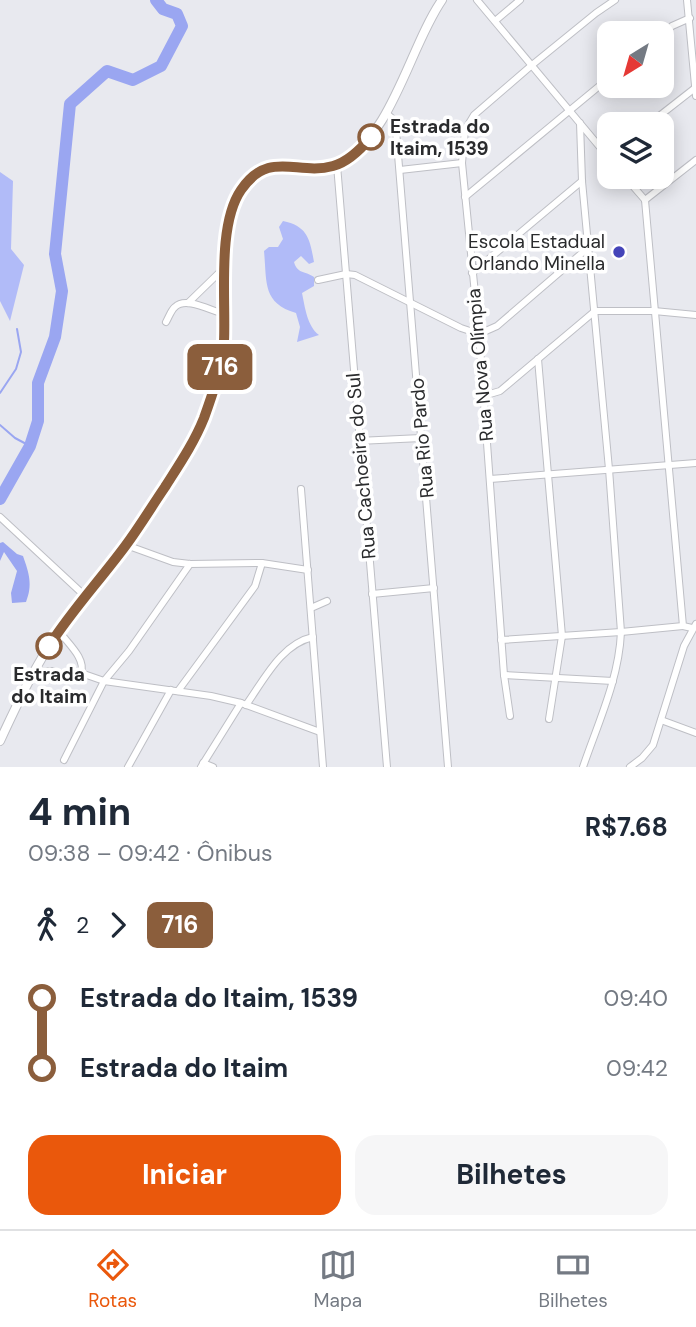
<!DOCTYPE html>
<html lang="pt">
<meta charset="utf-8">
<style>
:root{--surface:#fff;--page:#f6f6f7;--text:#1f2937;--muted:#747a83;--line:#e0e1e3;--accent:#ea580c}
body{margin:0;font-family:"DM Sans",sans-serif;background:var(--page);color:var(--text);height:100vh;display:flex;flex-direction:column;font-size:26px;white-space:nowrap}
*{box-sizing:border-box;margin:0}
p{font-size:23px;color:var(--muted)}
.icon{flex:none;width:38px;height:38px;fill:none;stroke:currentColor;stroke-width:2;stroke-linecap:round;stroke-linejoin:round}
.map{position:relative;height:767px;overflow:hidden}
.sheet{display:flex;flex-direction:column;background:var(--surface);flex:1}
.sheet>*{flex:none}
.badge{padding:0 14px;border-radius:10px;font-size:24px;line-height:46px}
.needle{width:46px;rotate:217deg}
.buttons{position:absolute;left:597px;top:21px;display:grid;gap:14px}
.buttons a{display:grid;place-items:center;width:77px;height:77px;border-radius:14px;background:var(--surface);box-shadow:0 4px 18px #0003;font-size:35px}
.map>.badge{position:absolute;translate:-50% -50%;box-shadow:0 0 0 4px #fff}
.legs{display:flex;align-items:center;gap:10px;height:77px;padding:0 28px;font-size:23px}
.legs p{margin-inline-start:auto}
.summary{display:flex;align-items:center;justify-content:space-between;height:119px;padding:0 28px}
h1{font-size:38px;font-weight:700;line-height:52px}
.cta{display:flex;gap:14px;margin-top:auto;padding:14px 28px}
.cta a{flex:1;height:80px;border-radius:21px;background:var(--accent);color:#fff;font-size:28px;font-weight:700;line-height:80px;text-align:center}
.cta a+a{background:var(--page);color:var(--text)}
ul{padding:0 28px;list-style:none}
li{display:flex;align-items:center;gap:24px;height:70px;font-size:26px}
li i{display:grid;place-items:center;width:10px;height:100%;margin:0 9px;background:currentColor}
li i::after{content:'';width:18px;height:18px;margin:-9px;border:5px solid;border-radius:50%;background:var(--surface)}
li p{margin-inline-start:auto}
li:first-child i{background:linear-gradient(#0000 50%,currentColor 0)}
li:last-child i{background:linear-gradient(currentColor 50%,#0000 0)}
.tabs{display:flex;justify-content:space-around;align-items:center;height:98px;border-top:2px solid var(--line);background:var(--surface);font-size:19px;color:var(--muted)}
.tabs a{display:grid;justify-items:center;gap:4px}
.tabs .on{color:var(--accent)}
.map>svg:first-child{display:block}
.green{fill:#b1bbf8}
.water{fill:#9aa6f1}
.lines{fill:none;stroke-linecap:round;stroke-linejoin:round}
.stream{stroke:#9aa6f1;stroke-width:2}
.river{stroke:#9aa6f1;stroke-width:12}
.minor-casing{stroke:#bebfc5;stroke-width:8}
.tertiary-casing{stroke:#bebfc5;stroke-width:10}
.minor{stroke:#fff;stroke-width:6}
.tertiary{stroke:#fff;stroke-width:8}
.line-1-casing{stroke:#fff;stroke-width:16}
.line-1{stroke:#8b5e3c;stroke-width:10}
.stop-1-dot{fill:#fff;stroke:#8b5e3c;stroke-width:3.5}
.poi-dot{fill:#4444b9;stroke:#fff;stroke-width:2.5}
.labels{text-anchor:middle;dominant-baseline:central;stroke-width:7;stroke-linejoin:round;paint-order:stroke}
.stop-label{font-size:19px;font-weight:bold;fill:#2a2b2d;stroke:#fff;text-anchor:start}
.poi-label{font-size:19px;fill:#2a2b2d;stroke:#fff;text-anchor:end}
.street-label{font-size:19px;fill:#2a2b2d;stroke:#fff}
</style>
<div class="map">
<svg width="696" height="767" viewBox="0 0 696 767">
<rect width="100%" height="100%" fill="#e8e9ef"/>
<g class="green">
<polygon points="0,172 13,181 11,249 24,265 10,321 0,301"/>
<path d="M283,221C308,226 310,240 314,262L309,264L301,256L294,262C297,274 306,271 314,277V286L302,293C305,307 307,326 319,335L297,342L300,327L296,313C262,303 267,282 264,251L269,247H278L283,239L279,227Z"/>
</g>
<path class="water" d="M3,542L17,554L23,556C29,573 33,585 26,602L12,603L11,593L17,571L4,552L0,561V543Z"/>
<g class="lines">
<g class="stream">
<polyline points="0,393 16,369 21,352 17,329"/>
<polyline points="0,425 15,438 30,446"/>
</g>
<polyline class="river" points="0,499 30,446 38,421 38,383 55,337 62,291 55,254 70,104 107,71 133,80 161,66 182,26 177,14 163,9 156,0"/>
<g class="minor-casing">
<g id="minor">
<polyline points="477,0 609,158"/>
<polyline points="687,0 696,96"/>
<polyline points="495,21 520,0"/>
<polyline points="662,35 672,26 690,18"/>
<polyline points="386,113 393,119 396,130 448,767"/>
<path d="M580,123L582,181L609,469L621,632C619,679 598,723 583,767"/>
<polyline points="649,124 695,88"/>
<polyline points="337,165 387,767"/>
<polyline points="400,170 462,163"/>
<polyline points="625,177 645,200"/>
<polyline points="465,197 609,78"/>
<polyline points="645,200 683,626 692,628"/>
<polyline points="645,200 696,160"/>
<polyline points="472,273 582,181"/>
<polyline points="318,280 346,274 355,275 461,328 479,334 497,326 589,247"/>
<polyline points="188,303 224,268"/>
<path d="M166,322C169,317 171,310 175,307C186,296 211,311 224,314"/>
<polyline points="538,359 562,636 549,719"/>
<polyline points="483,396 500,391 595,311 654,311 696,315"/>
<polyline points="358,441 421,438"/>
<polyline points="490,479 696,463"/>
<polyline points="301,489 323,767"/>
<polyline points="0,517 85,596"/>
<polyline points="126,545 173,562 190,564 262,563 308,570"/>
<polyline points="372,594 434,588"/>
<polyline points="311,608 327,601"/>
<polyline points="501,640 621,632 683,626"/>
<path d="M32,672L51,671L71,676L81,673C86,658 67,643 59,631"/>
<polyline points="81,673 104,681 211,696 241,703 320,732"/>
<polyline points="504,675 613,681"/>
<polyline points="178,691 255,586 262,563"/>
<path d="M246,705C264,680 281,644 313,637"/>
<polyline points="510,716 504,675 479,334 462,163 465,130 474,115 532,65 596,13 615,0"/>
<polyline points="661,720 696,733"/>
<polyline points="64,760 104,681 129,651 190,564"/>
<polyline points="203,763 213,767"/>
<polyline points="128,767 171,690"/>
<polyline points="201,767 241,703"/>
<polyline points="630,767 642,758 653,745 684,646 696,624"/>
</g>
</g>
<g class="tertiary-casing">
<path id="tertiary" d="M0,741C18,702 36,664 60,629C81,600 104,574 126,546C139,527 151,507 164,488C178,466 193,444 203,420C213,395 222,369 223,343C226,301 216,228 239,192C271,142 306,181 340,163C393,135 409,48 442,0"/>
</g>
<use href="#minor" class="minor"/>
<use href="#tertiary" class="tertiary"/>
</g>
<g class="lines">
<g class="line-1-casing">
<path id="line-1" d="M49,646C72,610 101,579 126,545C140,526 152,506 165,487C179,465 194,443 204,418C213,393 222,367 224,341C226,299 217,225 241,190C269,149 297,176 333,166C348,162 361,149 371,137"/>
</g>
<use href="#line-1" class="line-1"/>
</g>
<g class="stop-1-dot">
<circle cx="371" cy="137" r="12"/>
<circle cx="49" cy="646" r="12"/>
</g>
<circle class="poi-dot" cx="619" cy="252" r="7"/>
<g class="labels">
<g class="stop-label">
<text x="390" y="126">Estrada do<tspan x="390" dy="22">Itaim, 1539</tspan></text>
<text x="49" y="674" text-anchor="middle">Estrada<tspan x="49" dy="22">do Itaim</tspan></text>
</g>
<g class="poi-label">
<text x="605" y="241">Escola Estadual<tspan x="605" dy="22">Orlando Minella</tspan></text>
</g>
<g class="street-label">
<text transform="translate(480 365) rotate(-95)">Rua Nova Olímpia</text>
<text transform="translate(422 438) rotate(-95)">Rua Rio Pardo</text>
<text transform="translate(361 466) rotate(-95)">Rua Cachoeira do Sul</text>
</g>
</g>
</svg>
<div class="buttons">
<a><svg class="needle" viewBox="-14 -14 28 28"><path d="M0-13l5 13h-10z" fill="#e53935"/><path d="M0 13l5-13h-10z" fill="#747a83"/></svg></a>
<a><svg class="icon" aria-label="layers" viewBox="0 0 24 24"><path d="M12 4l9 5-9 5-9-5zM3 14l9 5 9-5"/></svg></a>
</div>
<b class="badge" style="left:220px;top:367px;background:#8b5e3c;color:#fff">716</b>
</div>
<section class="sheet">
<div class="summary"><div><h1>4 min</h1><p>09:38 – 09:42 · Ônibus</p></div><b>R$7.68</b></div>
<div class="legs"><svg class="icon" aria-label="walk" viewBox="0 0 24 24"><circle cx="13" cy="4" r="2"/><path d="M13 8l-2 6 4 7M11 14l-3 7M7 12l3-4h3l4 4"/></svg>2<svg class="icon" aria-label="forward" viewBox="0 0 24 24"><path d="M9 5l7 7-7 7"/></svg><b class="badge" style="background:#8b5e3c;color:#fff">716</b></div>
<ul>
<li><i style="color:#8b5e3c"></i><b>Estrada do Itaim, 1539</b><p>09:40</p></li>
<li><i style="color:#8b5e3c"></i><b>Estrada do Itaim</b><p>09:42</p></li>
</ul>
<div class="cta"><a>Iniciar</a><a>Bilhetes</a></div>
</section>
<nav class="tabs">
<a class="on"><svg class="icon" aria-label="directions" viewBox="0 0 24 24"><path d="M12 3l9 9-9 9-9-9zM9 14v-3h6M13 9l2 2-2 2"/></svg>Rotas</a>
<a><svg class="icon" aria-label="map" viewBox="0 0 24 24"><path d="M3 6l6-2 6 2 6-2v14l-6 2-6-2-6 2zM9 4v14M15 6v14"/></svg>Mapa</a>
<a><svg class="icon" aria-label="tickets" viewBox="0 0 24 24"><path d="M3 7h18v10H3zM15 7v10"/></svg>Bilhetes</a>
</nav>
